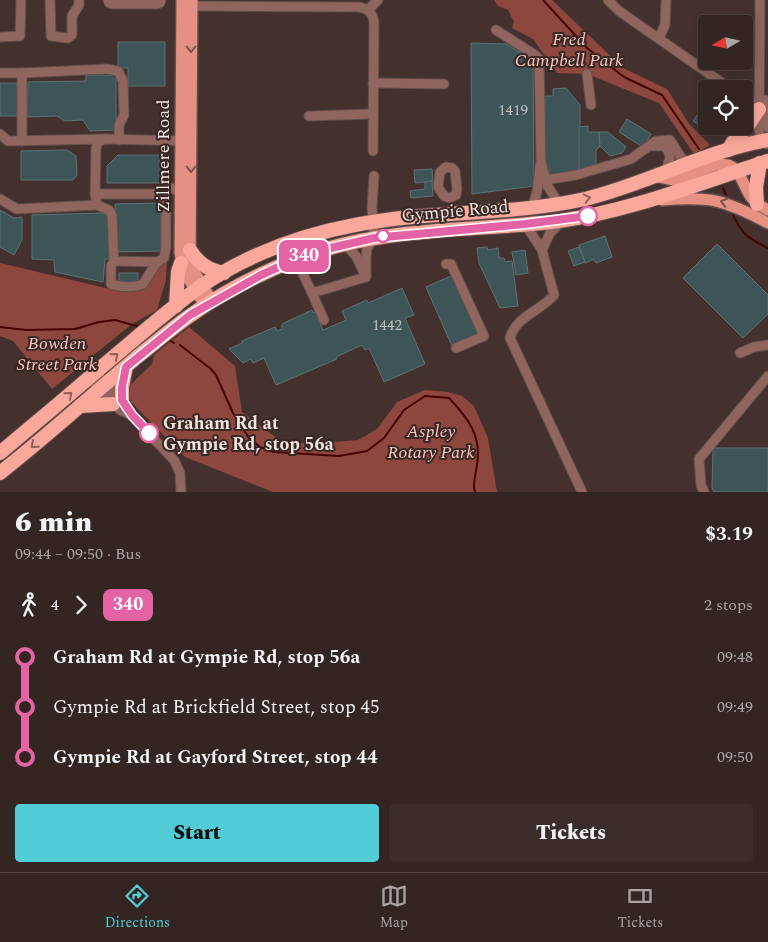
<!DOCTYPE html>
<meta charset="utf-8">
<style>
:root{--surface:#332522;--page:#3b2d2a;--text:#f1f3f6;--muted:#a9a5a5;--line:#4e4240;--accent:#52ccd6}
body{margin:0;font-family:Spectral,serif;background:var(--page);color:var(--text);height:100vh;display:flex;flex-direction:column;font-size:19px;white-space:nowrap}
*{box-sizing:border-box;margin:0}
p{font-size:16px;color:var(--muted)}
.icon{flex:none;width:28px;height:28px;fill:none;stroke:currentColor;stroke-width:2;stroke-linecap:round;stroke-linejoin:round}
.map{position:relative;height:492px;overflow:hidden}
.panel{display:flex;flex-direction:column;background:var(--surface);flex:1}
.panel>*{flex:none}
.badge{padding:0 10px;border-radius:8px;font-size:18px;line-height:32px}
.needle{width:32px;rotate:261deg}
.fabs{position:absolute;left:698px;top:15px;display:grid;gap:10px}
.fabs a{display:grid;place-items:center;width:55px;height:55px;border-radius:5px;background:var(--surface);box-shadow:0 2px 12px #0003,0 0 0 1px var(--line);font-size:25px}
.map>.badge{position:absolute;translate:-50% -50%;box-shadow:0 0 0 2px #fff}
.legs{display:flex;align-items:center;gap:8px;height:55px;padding:0 15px;font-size:16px}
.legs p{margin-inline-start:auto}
.summary{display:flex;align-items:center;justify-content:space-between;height:85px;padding:0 15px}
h1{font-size:28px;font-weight:800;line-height:38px}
.action{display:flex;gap:10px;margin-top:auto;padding:10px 15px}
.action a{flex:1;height:58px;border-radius:5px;background:var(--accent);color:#111;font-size:20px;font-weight:800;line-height:58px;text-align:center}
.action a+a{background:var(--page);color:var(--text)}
ul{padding:0 15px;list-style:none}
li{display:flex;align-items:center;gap:18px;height:50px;font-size:19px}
li i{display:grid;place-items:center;width:8px;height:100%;margin:0 6px;background:currentColor}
li i::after{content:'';width:12px;height:12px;margin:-6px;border:4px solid;border-radius:50%;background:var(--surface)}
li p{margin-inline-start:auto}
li:first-child i{background:linear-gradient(#0000 50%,currentColor 0)}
li:last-child i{background:linear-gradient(currentColor 50%,#0000 0)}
.tabs{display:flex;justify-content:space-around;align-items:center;height:70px;border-top:1px solid var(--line);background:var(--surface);font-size:14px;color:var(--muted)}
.tabs a{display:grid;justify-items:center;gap:2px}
.tabs .active{color:var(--accent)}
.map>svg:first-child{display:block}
.green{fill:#8d473e}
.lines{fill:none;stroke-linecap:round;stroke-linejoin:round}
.stream{stroke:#460201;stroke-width:2}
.building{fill:#3e5557;stroke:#5b7375}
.minor-casing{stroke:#604e4b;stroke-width:11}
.major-casing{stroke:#604e4b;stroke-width:14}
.highway-casing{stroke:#604e4b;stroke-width:16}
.minor{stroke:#8f655e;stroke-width:9}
.major{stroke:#e59083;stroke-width:11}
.highway{stroke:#faa89b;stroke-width:14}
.oneway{stroke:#7e514a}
.oneway2{stroke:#90615a}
.line-1-casing{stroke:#fff;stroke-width:11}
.line-1{stroke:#e463a4;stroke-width:8}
.stop-1-dot{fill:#fff;stroke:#e463a4;stroke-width:2.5}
.labels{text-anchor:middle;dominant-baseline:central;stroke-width:4;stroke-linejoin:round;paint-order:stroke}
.number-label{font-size:15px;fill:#c4c0be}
.park-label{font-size:18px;font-style:italic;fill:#fdc8bf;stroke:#392724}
.street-label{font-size:18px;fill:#f0e4e1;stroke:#392724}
.stop-label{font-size:18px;font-weight:bold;fill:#f0e4e1;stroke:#392724;text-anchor:start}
</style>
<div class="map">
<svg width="768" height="492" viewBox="0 0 768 492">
<rect width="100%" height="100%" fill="#44312e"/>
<g class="green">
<polygon points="494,0 552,0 623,68 667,89 689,124 710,145 694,154 659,103 587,74 557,73 533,39 512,28 514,22 508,10 498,6"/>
<polygon points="167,260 166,280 157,310 132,324 52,389 13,341 0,336 0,263 106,288 141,288 156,268"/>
<polygon points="189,327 235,366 242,412 283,443 320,443 358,440 377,429 397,402 425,390 448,392 462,396 474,406 488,438 497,492 273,492 185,457 131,402 128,392 131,384 152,364 154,355"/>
</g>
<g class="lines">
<g class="stream">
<polyline points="543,0 587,48 624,77 662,95 699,149"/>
<polyline points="723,188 726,195"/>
<path d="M732,212C740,233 749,239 768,248"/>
<polyline points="0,327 26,330 75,329 99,322 115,320 140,327"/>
<polyline points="167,339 174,343"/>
<path d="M180,345L211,369L216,375L233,413L249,438L260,447L274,452L339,456L367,451L384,438L404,410L425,396L449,398C468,418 482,436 477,465C476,474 472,483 475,492"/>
</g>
</g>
<g class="building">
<polygon points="118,42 165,42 165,86 128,86 128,68 118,68"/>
<polygon points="471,43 506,44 533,60 534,186 472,194"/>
<polygon points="86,75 116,75 116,130 90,131 83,120 65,121 57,116 27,117 28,82 86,81"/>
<polygon points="0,83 17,83 18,116 0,116"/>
<polygon points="566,88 580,105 580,168 572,172 549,176 549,169 545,169 545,96 553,96 553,89"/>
<polygon points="706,103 706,125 702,127 693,121"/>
<polygon points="627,119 651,134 645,144 641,146 619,132"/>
<polygon points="588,126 588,132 599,132 600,146 596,150 596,165 579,170 579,127"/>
<polygon points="599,132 608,132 626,147 622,153 610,156 600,146"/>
<polygon points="67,150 76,156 77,175 73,180 21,180 21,151"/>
<polygon points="118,155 164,155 165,183 107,183 107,166"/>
<polygon points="432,169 433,181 415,183 414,170"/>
<polygon points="432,181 433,196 411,198 410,191 425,189 425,182"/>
<polygon points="161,203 161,251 116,252 115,204"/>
<polygon points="0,210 14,218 22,217 22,240 14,255 0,247"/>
<polygon points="103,213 110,218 112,259 105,259 103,282 55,272 54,260 32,259 32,215"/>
<polygon points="605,236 612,257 596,263 594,259 585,263 579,245"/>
<polygon points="717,244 768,295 768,314 743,338 683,278"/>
<polygon points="487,247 488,250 498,248 499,258 504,258 505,262 512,261 518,306 500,308 479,263 477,248"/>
<polygon points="579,247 585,262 574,266 568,251"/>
<polygon points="525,250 528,273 516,275 512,252"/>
<rect x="119" y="273" width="19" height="9"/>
<polygon points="453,275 478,334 452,346 426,287"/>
<polygon points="402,288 414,315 405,318 425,364 384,382 369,348 365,350 362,345 336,357 337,359 276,385 264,358 253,363 251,359 243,363 229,349 242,343 242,341 275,327 277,331 282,329 282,324 312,310 313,313 315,312 323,330 346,320 342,311 367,300 368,303"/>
<polygon points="713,448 768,448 768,492 714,492 712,488"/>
</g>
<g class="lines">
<g class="minor-casing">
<g id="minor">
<polyline points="50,0 51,36 68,38 72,35 72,16 79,5 79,0"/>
<polyline points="108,0 109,3 114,4 157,4 160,3 161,0"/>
<polyline points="608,0 619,11 731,89"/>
<polyline points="760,0 759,130 761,138 766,144"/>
<path d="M187,6L358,7C368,8 373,13 374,23L373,151"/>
<polyline points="368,10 378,0"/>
<polyline points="496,30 535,55 539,59 541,162 547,185 559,204"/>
<polyline points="0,37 20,36 21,0"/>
<polyline points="659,38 665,25 666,0"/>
<polyline points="0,73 22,73 22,141"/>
<polyline points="22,73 107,69 118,71 123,81 124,115 119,125 119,140"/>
<polyline points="587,74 591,105"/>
<polyline points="373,83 444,84"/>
<polyline points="744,98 754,101 764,102"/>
<polyline points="765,100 766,119 768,128"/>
<polyline points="309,116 373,114"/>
<polyline points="0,134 8,141 104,139"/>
<polyline points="652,146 664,146 668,150 670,158 665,173"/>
<polygon points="446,167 452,168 455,171 457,189 456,195 449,198 444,196 438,187 440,172"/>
<polyline points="545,180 576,175 631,159 656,141 670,140 680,156 689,164"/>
<polyline points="95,194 97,205 109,210 112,215 114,261 157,262 164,258 166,247 166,205 162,194"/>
<polyline points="162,194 95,194 96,148 98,142 105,139 187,141"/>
<polyline points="162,194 167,187 172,188 180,192"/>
<polyline points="0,199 17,209 97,205"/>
<polyline points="532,208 537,192 540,165"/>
<path d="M525,224L542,250L554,295C541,311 516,316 510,338L582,492"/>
<polyline points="345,244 356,256 365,275"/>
<polyline points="542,250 550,233 556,227 559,221"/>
<polyline points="296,259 312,293 366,277"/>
<path d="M114,261L111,266V284C119,287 135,288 143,284L157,262"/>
<polyline points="446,264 451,264 484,336 456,348"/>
<polyline points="366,277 366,258 367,248 374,238 372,207 374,176"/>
<polyline points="312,293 324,320"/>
<polyline points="740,353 754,347 768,345"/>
<polyline points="96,372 122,400 131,415 174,460 180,473 181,492"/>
<polyline points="89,378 120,410 131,415"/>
<polyline points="704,492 701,485 699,459 768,376"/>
</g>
</g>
<g class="major-casing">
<g id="major">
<polyline points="182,0 180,252 183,270 205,305"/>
<polyline points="192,0 190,261 192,268 212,301"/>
<path d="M654,176L674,180L716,165C738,160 741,180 749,194C754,202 760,206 768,210"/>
<path d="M662,200C711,196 725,200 768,223"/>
</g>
</g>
<g class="highway-casing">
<g id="highway">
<polyline points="728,150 733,142 745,130 759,109"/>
<polyline points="757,204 756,187 760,163"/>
<path d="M190,250C199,264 208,270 224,273"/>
<polyline points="176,306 178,272 181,263"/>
<polyline points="122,400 122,387 126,367"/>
<polyline points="80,406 113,404"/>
<path d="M0,453C33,425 66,398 98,370C132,342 165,312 201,286C247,255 302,235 355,225C431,210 509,216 585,199C647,184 705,151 768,140"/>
<path d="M0,473C47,436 91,396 137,357C155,343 172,328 191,315C223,292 261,273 297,259C380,226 471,232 559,221C631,211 699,183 768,161"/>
</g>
</g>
<use href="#minor" class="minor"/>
<use href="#major" class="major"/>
<use href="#highway" class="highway"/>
</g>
<defs><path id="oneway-chevron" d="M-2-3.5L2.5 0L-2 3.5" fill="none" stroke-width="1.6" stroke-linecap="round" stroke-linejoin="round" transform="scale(1.25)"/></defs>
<g class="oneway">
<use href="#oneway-chevron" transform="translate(191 49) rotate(90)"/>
<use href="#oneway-chevron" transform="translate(191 169) rotate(90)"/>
<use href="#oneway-chevron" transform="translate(724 202) rotate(-164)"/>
</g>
<g class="oneway2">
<use href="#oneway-chevron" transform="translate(587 198) rotate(-13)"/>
<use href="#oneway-chevron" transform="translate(115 356) rotate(-40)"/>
<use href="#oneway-chevron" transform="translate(69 395) rotate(-40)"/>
<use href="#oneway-chevron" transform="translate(34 445) rotate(140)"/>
</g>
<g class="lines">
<g class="line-1-casing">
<polyline id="line-1" points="149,433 132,415 122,400 122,387 126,367 190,315 261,275 296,259 322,250 374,238 525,224 588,216"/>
</g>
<use href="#line-1" class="line-1"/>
</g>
<g class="stop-1-dot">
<circle cx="588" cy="216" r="9"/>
<circle cx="383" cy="236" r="6"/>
<circle cx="149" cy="433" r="9"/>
</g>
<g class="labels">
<g class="number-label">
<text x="513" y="110">1419</text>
<text x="387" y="325">1442</text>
</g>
<g class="park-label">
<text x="569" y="39">Fred<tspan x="569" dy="21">Campbell Park</tspan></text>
<text x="57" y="343">Bowden<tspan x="57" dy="21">Street Park</tspan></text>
<text x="431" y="431">Aspley<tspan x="431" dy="21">Rotary Park</tspan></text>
</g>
<g class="street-label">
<text transform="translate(163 156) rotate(-90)">Zillmere Road</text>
<text transform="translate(455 211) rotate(-5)">Gympie Road</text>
</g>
<g class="stop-label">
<text x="163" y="423">Graham Rd at<tspan x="163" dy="21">Gympie Rd, stop 56a</tspan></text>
</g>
</g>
</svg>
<div class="fabs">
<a><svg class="needle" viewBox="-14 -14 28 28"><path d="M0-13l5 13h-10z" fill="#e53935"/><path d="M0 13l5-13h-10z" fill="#a9a5a5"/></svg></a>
<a><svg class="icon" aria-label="locate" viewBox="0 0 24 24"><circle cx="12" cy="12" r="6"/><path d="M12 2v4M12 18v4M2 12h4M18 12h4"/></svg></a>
</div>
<b class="badge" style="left:304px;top:256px;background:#e463a4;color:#fff">340</b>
</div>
<section class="panel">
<div class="summary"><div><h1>6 min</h1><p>09:44 – 09:50 · Bus</p></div><b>$3.19</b></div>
<div class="legs"><svg class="icon" aria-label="walk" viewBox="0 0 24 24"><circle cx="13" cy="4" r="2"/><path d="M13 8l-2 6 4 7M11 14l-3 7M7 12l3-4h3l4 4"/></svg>4<svg class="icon" aria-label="forward" viewBox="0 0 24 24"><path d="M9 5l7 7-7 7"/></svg><b class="badge" style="background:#e463a4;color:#fff">340</b><p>2 stops</p></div>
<ul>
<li><i style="color:#e463a4"></i><b>Graham Rd at Gympie Rd, stop 56a</b><p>09:48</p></li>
<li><i style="color:#e463a4"></i><span>Gympie Rd at Brickfield Street, stop 45</span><p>09:49</p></li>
<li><i style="color:#e463a4"></i><b>Gympie Rd at Gayford Street, stop 44</b><p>09:50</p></li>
</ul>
<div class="action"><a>Start</a><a>Tickets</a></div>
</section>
<nav class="tabs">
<a class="active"><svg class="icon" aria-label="directions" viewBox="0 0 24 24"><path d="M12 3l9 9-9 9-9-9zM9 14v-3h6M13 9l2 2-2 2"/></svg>Directions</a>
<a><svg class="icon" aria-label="map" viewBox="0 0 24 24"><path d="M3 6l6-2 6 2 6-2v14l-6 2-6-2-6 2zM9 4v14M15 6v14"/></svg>Map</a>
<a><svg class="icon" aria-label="tickets" viewBox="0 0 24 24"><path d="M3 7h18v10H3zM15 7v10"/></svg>Tickets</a>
</nav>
